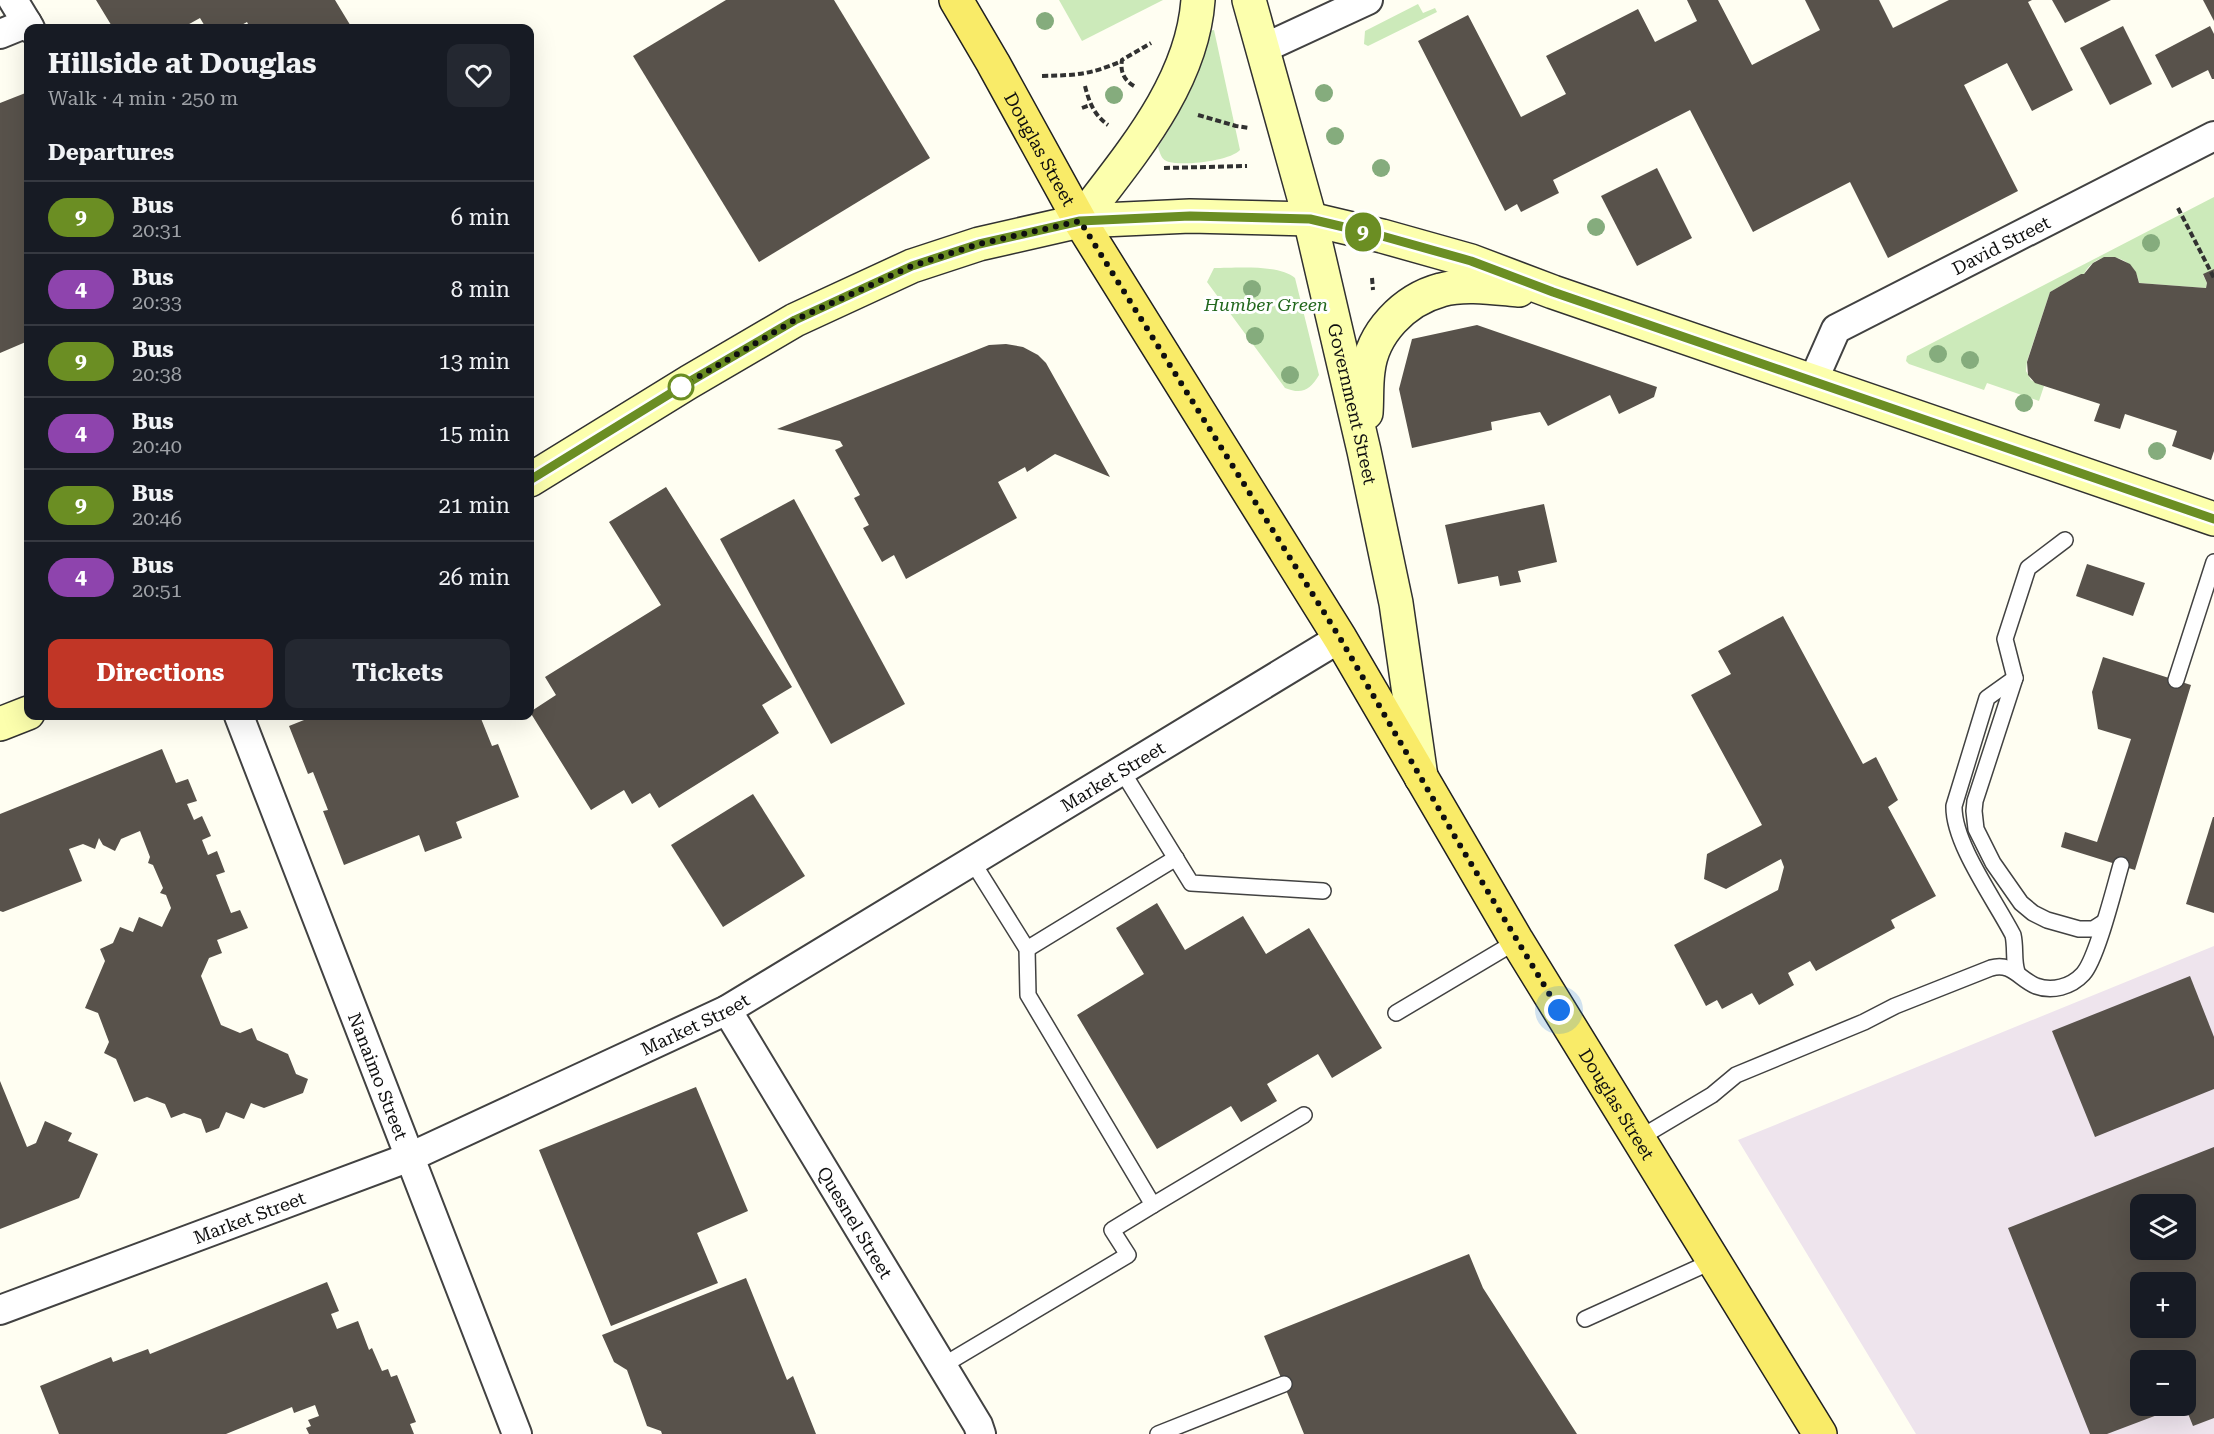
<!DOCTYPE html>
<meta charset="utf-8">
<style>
:root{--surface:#171b24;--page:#242831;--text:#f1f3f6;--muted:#9ea1a6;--line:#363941;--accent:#c13626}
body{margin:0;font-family:"Roboto Serif",serif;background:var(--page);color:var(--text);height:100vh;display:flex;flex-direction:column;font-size:22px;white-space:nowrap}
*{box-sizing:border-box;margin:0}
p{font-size:20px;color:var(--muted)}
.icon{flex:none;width:33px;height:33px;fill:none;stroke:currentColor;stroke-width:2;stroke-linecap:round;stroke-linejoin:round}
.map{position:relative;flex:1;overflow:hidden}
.panel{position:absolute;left:24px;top:24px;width:510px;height:696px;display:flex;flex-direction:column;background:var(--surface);border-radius:12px;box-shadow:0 6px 24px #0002}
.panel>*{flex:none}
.badge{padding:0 12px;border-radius:20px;font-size:21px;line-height:39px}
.fabs{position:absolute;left:2130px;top:1194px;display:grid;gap:12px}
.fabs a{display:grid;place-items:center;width:66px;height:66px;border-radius:12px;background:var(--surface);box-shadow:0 6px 24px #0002;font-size:30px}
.you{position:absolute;width:30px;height:30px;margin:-15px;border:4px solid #fff;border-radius:50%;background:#1a73e8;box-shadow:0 0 0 9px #1a73e833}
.map>.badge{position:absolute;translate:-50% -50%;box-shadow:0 0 0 3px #fff}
h2{padding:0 24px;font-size:22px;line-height:54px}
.round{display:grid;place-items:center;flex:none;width:63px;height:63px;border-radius:12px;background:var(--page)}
.summary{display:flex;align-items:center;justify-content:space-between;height:102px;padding:0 24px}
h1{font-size:28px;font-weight:700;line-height:45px}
.button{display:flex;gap:12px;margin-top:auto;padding:12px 24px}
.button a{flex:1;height:69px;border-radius:12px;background:var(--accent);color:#fff;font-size:24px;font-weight:700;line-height:69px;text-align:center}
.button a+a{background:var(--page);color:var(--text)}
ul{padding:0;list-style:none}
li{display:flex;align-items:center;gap:18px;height:72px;padding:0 24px;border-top:2px solid var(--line)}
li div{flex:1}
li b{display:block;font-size:22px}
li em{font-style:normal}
li .badge{min-width:66px;font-weight:700;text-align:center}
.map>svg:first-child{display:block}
.industrial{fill:#eee4ed;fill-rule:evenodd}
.green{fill:#cceaba}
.building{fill:#58524b;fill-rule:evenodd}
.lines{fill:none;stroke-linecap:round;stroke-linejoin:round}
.service-casing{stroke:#424242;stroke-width:18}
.minor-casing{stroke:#424242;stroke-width:32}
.secondary-casing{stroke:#313131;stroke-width:36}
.primary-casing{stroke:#202020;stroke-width:36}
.path{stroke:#313131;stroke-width:4;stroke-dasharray:6 3;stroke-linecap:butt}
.service{stroke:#fff;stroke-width:15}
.minor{stroke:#fff;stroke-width:28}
.secondary{stroke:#fcffad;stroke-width:33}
.primary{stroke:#f9eb68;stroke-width:33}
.tree{fill:#85ac7d}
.line-casing{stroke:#fff;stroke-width:14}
.line{stroke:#6b8e23;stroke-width:9}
.walk{stroke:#0f0f0f;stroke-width:6;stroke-dasharray:0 10.8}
.stop-dot{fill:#fff;stroke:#6b8e23;stroke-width:3}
.labels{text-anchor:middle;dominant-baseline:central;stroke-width:6;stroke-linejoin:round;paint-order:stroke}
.street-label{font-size:18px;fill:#0f0f0f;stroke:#fff}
.park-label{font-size:18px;font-style:italic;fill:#22681e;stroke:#fff}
</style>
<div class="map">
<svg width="2214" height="1434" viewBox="0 0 2214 1434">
<rect width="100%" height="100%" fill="#fffef2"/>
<path class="industrial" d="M2214,946V1434H1916L1738,1140ZM2140,1204H2186V1250H2140ZM2140,1282H2186V1328H2140ZM2140,1360H2186V1406H2140Z"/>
<g class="green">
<polygon points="1059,0 1163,0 1082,41"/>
<polygon points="1418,4 1423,13 1435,8 1437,12 1368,46 1364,44 1365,31"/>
<path d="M1214,30L1240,150C1230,161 1184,166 1169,162C1161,160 1160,153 1158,147C1183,109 1199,76 1209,31Z"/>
<path d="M2214,197V269L2203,275L2207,283L2206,288L2139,283C2134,254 2098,247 2084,274H2081L2050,292L2027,361L2026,371L2031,380L2044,386L2039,401L1987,383L1984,390L1909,364L1906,361L1907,356Z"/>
<path d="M1214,268C1235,268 1280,264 1295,278L1319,375C1310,390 1302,395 1285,388L1207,282Z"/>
</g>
<g class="building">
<polygon points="96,0 335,0 352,28 250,28 247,22 236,28 206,28 200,18 182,28 113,28"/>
<polygon points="726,0 834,0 930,158 759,262 633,56"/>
<polygon points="1687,0 1718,0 1752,65 1820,30 1805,0 1879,0 1893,28 1949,0 2032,0 2028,2 2073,90 2032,111 2007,63 1964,85 2018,191 1888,258 1850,182 1753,232 1690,110 1553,180 1559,193 1521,212 1517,204 1505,211 1418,41 1468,15 1521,117 1566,94 1546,56 1638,9 1655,42 1697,21"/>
<polygon points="2052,0 2111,0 2065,23"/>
<polygon points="2203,0 2214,0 2214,21"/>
<polygon points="2123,26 2152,84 2110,105 2080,48"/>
<polygon points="2210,26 2214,34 2214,79 2212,79 2208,70 2172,88 2155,55"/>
<polygon points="28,92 28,341 0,353 0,103"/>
<polygon points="1657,168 1692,238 1637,266 1601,196"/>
<polygon points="2104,257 2115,257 2130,264 2136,272 2139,283 2206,288 2207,283 2203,274 2214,269 2214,451 2211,460 2172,446 2177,431 2125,414 2120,429 2094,421 2100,404 2035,383 2028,375 2027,362 2050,292 2081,274 2084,274 2093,263"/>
<polygon points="1477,325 1657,387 1654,397 1619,414 1610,395 1548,426 1540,412 1491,422 1492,430 1412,448 1399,389 1412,339"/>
<polygon points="1006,344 1023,347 1038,355 1046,363 1110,477 1055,454 1027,472 1025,467 998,482 1017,518 906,579 894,555 882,562 863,528 869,525 854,498 860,495 835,450 843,446 840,441 777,429 989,345"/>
<polygon points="666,487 792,687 762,705 779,733 659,808 650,793 632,804 624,790 591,810 530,712 556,695 545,677 661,605 609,522"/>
<polygon points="794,499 905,704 831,744 720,539"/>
<polygon points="1544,504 1557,562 1518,571 1521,582 1500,586 1498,576 1458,584 1445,525"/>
<polygon points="2087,564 2145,583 2133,616 2076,596"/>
<polygon points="1783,616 1863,764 1876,757 1898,800 1888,807 1936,896 1891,920 1895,928 1816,971 1810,961 1788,973 1794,985 1759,1005 1752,993 1722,1009 1717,1000 1706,1006 1674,945 1778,890 1784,867 1781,859 1726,889 1704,879 1707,854 1762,825 1691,695 1731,674 1718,651"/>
<polygon points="2103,657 2191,685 2135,870 2061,847 2065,832 2097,842 2131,739 2098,729 2092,692"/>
<polygon points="314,716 480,716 492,746 498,744 519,797 456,822 462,838 425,852 419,835 344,865 323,811 328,810 313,772 308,774 289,726"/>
<polygon points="162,749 176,783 188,779 197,801 187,804 194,820 202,816 211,836 202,840 208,855 217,851 225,872 216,875 231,913 240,910 248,928 217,940 222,953 209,958 201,976 221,1025 240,1033 252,1028 257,1040 288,1054 296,1074 308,1079 303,1093 264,1108 251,1103 244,1119 226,1112 219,1128 206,1133 201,1119 184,1113 171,1118 165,1104 147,1097 134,1102 116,1059 104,1053 109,1042 98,1013 85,1008 105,961 100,949 113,943 120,927 133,932 139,917 162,927 171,908 166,895 160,893 163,888 153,865 148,863 150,857 140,831 121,839 115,851 103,845 99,838 95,849 83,844 69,849 82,881 3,912 0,911 0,814"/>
<polygon points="753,794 805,876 723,927 671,845"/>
<polygon points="2213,817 2214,817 2214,913 2186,904"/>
<polygon points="1157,903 1185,950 1243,916 1266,954 1309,928 1382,1048 1332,1078 1318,1054 1267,1084 1277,1101 1241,1122 1231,1106 1157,1149 1077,1015 1144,974 1116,928"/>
<polygon points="2190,976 2214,1037 2214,1089 2095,1137 2052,1031"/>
<polygon points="0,1081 27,1147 36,1143 45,1121 72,1133 68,1141 98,1154 79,1198 0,1229"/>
<polygon points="696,1087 748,1211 697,1233 718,1283 611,1326 539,1150"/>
<path d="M2214,1147V1418L2193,1426L2185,1406L2186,1360H2140V1406H2181L2107,1434H2090L2008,1228ZM2140,1204H2186V1250H2140ZM2140,1282H2186V1328H2140Z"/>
<polygon points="1469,1254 1483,1288 1577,1434 1304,1434 1264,1336"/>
<polygon points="746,1278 787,1380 793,1376 816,1434 662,1434 661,1431 647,1426 627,1370 614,1362 602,1335"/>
<polygon points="327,1282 339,1311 331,1314 337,1329 358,1321 369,1350 372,1348 382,1371 388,1369 391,1377 397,1375 416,1422 410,1424 414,1434 309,1434 306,1428 311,1426 308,1420 319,1416 315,1405 294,1413 292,1407 226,1434 59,1434 40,1386 111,1357 113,1362 148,1349 150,1354"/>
</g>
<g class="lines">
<g class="service-casing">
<g id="service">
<polyline points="2065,540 2028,568 2005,639 2015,678 1975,801 1974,811 1976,829 1993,863 2021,903 2033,913 2047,920 2079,929 2093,929 2104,922"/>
<path d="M2015,678L1987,698L1954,806C1953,843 1995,900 2013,935C2016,948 2013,960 2017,972"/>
<polyline points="2176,680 2214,562"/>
<polyline points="1122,771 1191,883 1323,891"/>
<polyline points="972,861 1027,949 1028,995 1153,1205 1304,1115"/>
<polyline points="1027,949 1176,858"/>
<polyline points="1396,1013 1517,941"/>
<path d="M1638,1139L1712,1095L1736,1075L1864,1022L1895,1006L1991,968C2012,962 2019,979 2036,986C2052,992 2071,987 2083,974C2097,959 2114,889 2121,865"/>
<polyline points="1585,1319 1713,1261"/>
<polyline points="942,1366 1128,1255 1112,1230 1153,1205"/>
<polyline points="1158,1434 1284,1384"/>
</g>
</g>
<g class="minor-casing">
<g id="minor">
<polyline points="13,0 30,28"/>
<polyline points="0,34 27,23"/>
<polyline points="1262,49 1368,0"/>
<path id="s1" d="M1813,381L1836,329L2214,136"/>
<path id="s2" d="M239,716L517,1434"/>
<path id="s3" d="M727,1010L978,1425L981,1434"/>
<path id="s4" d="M0,1310L410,1157L727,1010L1340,638"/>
</g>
</g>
<g class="secondary-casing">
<g id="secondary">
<path id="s5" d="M1249,0L1310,219L1364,451L1396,603L1421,777"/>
<path d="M1080,221C1129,156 1192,85 1198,0"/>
<path d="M1366,413C1367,399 1366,385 1368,371C1372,333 1404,300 1441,290C1464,283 1496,288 1519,290"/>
<polyline points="530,480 689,382 795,320 912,266 979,244 1080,221 1190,216 1310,219 1382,236 1471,261 1553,292 2214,519"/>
<polyline points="0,724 28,713"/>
</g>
</g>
<g class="primary-casing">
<g id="primary">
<path id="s6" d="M956,0L993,63L1080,221L1340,638L1517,941L1820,1434"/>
</g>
</g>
<g class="path">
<path d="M1042,76C1077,75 1089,75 1122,61"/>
<path d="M1085,86C1089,102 1094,115 1108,125"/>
<path d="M1134,86C1124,80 1120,72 1122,60L1151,43"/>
<polyline points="1082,108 1090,105"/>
<polyline points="1198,115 1236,126 1249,128"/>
<polyline points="1164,168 1247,166"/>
<polyline points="2178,208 2214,278"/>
<polyline points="1372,278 1373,290"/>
</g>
<use href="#service" class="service"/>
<use href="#minor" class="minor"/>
<use href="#secondary" class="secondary"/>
<use href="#primary" class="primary"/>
</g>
<g class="tree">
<circle cx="1045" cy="21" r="9"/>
<circle cx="1324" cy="93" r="9"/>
<circle cx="1114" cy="95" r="9"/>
<circle cx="1335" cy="136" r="9"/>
<circle cx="1381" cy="168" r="9"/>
<circle cx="1596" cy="227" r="9"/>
<circle cx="2151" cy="243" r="9"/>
<circle cx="1252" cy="289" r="9"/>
<circle cx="1255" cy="336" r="9"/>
<circle cx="1938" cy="354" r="9"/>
<circle cx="1970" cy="360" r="9"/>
<circle cx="1290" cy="375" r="9"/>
<circle cx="2024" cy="403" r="9"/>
<circle cx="2157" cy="451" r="9"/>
</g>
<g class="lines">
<g class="line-casing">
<polyline id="line" points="530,480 689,382 795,320 912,266 979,244 1080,221 1190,216 1310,219 1382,236 1471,261 1553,292 2214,519"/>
</g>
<use href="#line" class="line"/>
<polyline class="walk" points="681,387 795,320 912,266 979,244 1080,221 1340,638 1458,842 1559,1010"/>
</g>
<circle class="stop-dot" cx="681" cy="387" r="12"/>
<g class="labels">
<g class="street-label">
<text stroke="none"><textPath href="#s6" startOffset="171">Douglas Street</textPath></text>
<text stroke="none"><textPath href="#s1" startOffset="242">David Street</textPath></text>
<text stroke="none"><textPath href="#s5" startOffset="417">Government Street</textPath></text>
<text stroke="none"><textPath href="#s4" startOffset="1238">Market Street</textPath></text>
<text stroke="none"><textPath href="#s4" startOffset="752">Market Street</textPath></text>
<text stroke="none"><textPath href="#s2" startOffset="386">Nanaimo Street</textPath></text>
<text stroke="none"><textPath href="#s6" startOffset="1287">Douglas Street</textPath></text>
<text stroke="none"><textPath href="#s4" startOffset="266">Market Street</textPath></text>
<text stroke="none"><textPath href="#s3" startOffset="248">Quesnel Street</textPath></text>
</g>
<g class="park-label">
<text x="1266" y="304">Humber Green</text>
</g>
</g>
</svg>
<div class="fabs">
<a><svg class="icon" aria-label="layers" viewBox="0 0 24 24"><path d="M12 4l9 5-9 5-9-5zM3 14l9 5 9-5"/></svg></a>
<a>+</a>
<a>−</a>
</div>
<div class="you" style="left:1559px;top:1010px"></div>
<b class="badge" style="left:1363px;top:232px;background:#6b8e23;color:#fff">9</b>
<section class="panel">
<div class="summary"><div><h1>Hillside at Douglas</h1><p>Walk · 4 min · 250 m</p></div><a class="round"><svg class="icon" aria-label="heart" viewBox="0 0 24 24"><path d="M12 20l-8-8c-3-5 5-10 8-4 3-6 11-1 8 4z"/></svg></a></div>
<h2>Departures</h2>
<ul>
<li><span class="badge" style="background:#6b8e23;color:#fff">9</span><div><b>Bus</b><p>20:31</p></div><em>6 min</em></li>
<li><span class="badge" style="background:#8e44ad;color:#fff">4</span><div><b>Bus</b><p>20:33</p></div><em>8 min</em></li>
<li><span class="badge" style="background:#6b8e23;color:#fff">9</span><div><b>Bus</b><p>20:38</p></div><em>13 min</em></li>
<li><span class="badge" style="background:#8e44ad;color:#fff">4</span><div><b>Bus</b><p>20:40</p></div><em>15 min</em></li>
<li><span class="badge" style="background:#6b8e23;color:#fff">9</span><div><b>Bus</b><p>20:46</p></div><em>21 min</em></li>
<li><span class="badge" style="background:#8e44ad;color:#fff">4</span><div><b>Bus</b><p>20:51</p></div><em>26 min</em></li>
</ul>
<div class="button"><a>Directions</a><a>Tickets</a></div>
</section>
</div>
